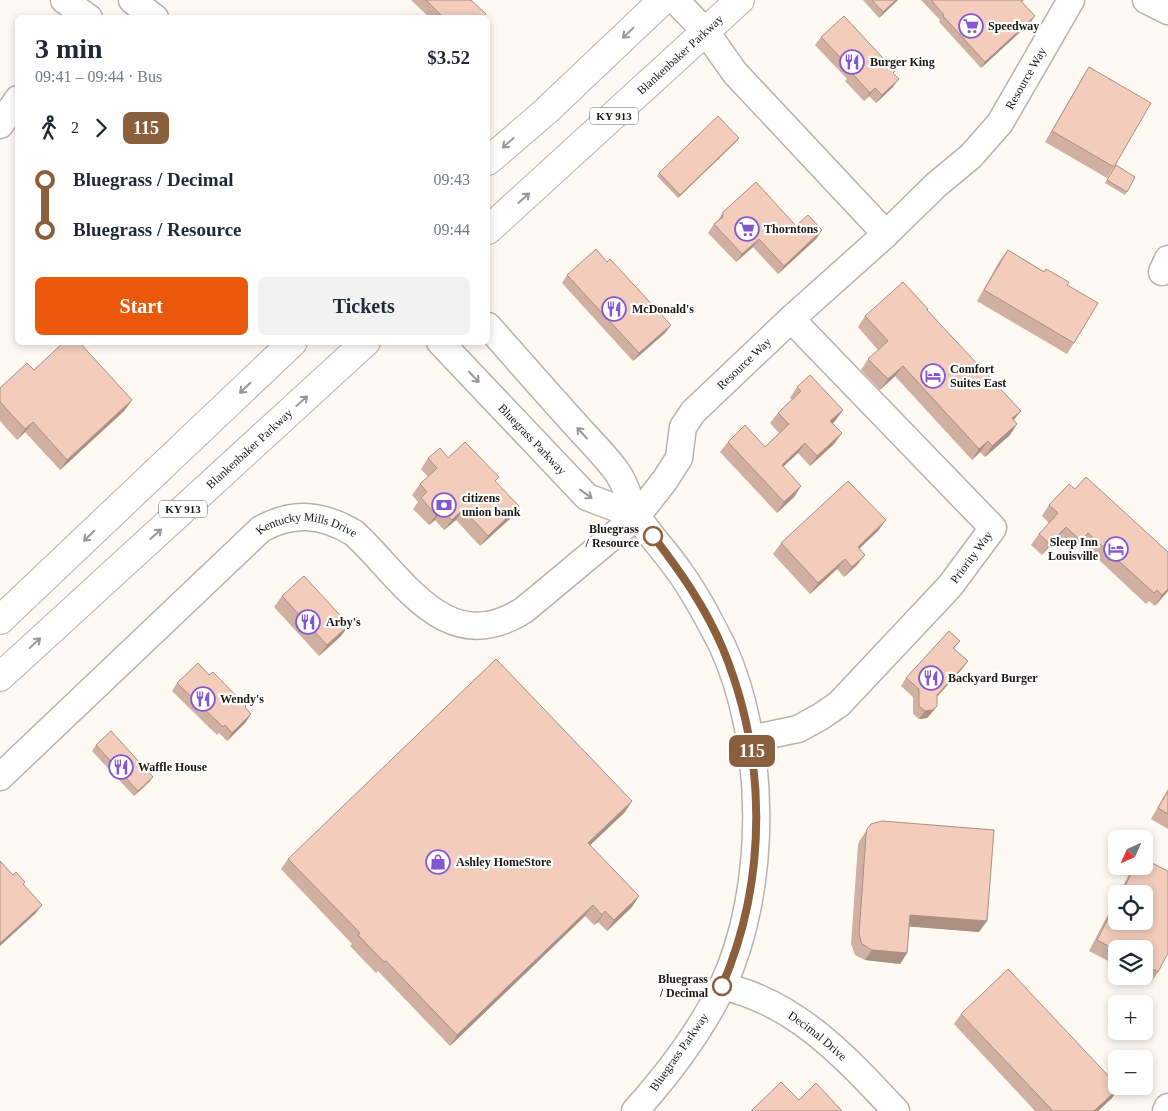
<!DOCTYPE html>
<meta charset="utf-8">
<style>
:root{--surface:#fff;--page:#f2f2f3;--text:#1f2937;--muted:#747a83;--accent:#ea580c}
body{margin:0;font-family:"Times New Roman",serif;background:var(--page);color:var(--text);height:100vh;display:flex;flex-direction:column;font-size:19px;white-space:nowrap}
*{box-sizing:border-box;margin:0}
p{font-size:16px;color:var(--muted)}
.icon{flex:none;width:28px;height:28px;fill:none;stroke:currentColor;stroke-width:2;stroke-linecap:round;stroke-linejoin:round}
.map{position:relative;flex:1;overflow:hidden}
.details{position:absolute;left:15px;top:15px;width:475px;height:330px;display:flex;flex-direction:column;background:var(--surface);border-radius:8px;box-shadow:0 2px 8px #0003}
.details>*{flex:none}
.badge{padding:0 10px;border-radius:8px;font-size:18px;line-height:32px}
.needle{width:32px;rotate:225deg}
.buttons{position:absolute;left:1108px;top:830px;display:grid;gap:10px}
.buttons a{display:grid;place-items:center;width:45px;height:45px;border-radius:8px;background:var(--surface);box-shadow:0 2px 8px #0003;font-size:25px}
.map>.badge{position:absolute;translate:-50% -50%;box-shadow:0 0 0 2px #fff}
.legs{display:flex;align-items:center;gap:8px;height:55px;padding:0 20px;font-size:16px}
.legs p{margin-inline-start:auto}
.overview{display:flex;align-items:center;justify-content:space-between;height:85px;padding:0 20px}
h1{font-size:28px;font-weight:800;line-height:38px}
.cta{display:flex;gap:10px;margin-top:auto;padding:10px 20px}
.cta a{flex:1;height:58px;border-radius:8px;background:var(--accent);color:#fff;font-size:20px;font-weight:800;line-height:58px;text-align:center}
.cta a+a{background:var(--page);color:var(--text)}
ul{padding:0 20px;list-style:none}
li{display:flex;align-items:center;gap:18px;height:50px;font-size:19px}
li i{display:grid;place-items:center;width:8px;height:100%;margin:0 6px;background:currentColor}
li i::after{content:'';width:12px;height:12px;margin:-6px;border:4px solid;border-radius:50%;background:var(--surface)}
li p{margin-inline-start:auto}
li:first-child i{background:linear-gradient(#0000 50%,currentColor 0)}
li:last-child i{background:linear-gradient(currentColor 50%,#0000 0)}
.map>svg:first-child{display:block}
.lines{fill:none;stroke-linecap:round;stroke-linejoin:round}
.minor-casing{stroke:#bab2a9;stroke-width:29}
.major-casing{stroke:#bab2a9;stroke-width:30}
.minor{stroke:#fff;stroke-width:26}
.major{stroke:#fff;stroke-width:28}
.wall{fill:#d1afa1}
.shaded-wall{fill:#aa8f83}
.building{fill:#f3ccbb;stroke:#aa8f83}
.oneway{stroke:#999896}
.line-1-casing{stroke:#fff;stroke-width:11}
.line-1{stroke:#8b5e3c;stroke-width:8}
.stop-1-dot{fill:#fff;stroke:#8b5e3c;stroke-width:2.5}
.labels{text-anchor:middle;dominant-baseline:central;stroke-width:4.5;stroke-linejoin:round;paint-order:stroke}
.shield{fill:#fff;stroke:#605e5b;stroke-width:1}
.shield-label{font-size:11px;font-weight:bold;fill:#1c1915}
.poi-label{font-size:12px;font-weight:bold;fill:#1c1915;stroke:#fff;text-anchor:start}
.street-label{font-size:12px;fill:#1c1915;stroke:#fff}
.stop-label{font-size:12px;font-weight:bold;fill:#1c1915;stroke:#fff;text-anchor:end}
</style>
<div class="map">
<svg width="1168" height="1111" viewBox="0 0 1168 1111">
<rect width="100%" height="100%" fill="#fef9f3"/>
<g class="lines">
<g class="minor-casing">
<g id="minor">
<polyline points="64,0 89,18"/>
<polyline points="132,0 155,18"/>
<polyline points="1146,0 1168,11"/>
<polyline points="0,125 18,99"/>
<path id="s1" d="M886,234L936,185L971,156L1000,123L1071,0"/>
<polyline points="1162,272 1168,259"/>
<path d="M488,326C517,359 546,392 575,424C589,440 605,455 617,472C627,485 629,503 638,517C650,536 666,552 679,571C696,594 709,620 722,645C767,742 768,888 723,985C701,1031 669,1073 635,1111"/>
<path id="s2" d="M440,342L587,497L637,516"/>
<path id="s3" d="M750,739L798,729L820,717L839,704L950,586L993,528L791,319"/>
<path id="s4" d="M0,777L261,529C294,511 322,514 354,533C404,579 446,660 524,610L637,516L665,480L679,458L683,427L693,412L791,319L886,234L735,73L706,32L675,0"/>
<path id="s5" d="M722,986C797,1003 846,1058 896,1111"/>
<polyline points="1166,1111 1168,1107"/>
</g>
</g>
<g class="major-casing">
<g id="major">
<polyline points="488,161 545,112 663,0"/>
<path id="s6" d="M488,230L740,0"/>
<polyline points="0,620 293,342"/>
<path id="s7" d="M0,677L366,342"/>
</g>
</g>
<use href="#minor" class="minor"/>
<use href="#major" class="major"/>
</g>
<g class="wall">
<polygon points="411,0 471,0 483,18 430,18"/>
<polygon points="863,0 898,0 879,18"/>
<polygon points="921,0 1024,0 1022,2 1031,22 981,68 939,22 940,20"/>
<polygon points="821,37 895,71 893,74 893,87 876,103 869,96 864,101 845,81 847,79 815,45"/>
<polygon points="1089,67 1114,167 1107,178 1045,142 1082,78"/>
<polygon points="739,138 737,141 678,198 657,176 659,173"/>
<polygon points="1116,165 1127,192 1125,195 1105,183"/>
<polygon points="723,212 796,226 822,230 816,239 778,274 753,247 736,262 708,233 714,224 717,222"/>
<polygon points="1008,250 1067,285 1074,343 1067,354 977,301 1000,260"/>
<polygon points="607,262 671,325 665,333 633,361 562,283 567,275"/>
<polygon points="927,311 1014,420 1010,435 985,457 980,452 972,460 895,376 880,390 861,370 868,359 878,350 858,327 865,316"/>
<polygon points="34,370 132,400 124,411 60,470 25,432 17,440 0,421 0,388"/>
<polygon points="797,387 843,410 835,421 833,423 842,433 834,444 810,466 798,453 783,467 801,486 794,497 777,513 720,452 728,442 765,447 779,433 770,423 778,413 792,400 790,398"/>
<polygon points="428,458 448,458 496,482 512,517 480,546 456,520 444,530 435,520 429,525 413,509 418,502 412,495 420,484 428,477 421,469"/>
<polygon points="1069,484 1168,591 1155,606 1149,601 1146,604 1081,543 1073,551 1058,537 1042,555 1031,545 1039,534 1049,523 1042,516 1049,505"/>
<polygon points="878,531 859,549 857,565 844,577 837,569 810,594 773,554 781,543"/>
<polygon points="282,596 341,636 319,656 274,607"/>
<polygon points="960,641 954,649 968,661 962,669 937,697 937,706 931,714 927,718 919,719 913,714 913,697 901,686 906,678"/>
<polygon points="209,675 245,707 246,722 227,741 219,733 217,735 172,691 177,683"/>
<polygon points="96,745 153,777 149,782 134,796 92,751"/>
<polygon points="1168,789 1168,829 1151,819"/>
<polygon points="625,812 590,845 632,907 607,931 598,922 594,925 585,916 450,1046 378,971 376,973 350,946 352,944 281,869 288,859"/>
<polygon points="871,824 979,932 909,926 907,953 900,964 865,960 855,955 851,944 858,845 860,840"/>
<polygon points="1133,866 1144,866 1158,972 1151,983 1138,976 1144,976 1144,949 1116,949 1116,965 1089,951 1116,899 1116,921 1144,894 1119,894"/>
<polygon points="961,1014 1120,1087 1112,1098 1098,1111 1035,1111 954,1024"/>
</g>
<g class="shaded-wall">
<polygon points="896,0 898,0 879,18 883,12"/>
<polygon points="1035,16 1031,22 981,68 985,62"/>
<polygon points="899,79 893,87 876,103 882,95"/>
<polygon points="875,88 869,96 864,101 870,93"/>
<polygon points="739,138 737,141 678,198 680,195"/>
<polygon points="822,230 816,239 778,274 784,266"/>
<polygon points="759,239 753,247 736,262 742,254"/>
<polygon points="671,325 665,333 633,361 639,353"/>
<polygon points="903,366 895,376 880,390 888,379"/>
<polygon points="132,400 124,411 60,470 67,460"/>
<polygon points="843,410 835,421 823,432 830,421"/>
<polygon points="1021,411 1013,421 1012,418"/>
<polygon points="33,422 25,432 17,440 25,429"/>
<polygon points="1017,424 1010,435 985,457 992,446"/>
<polygon points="842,433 834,444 810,466 817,456"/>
<polygon points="988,441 980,452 972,460 979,449"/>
<polygon points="805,443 798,453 774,475 782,465"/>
<polygon points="801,486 794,497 777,513 784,502"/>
<polygon points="519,506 512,517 480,546 488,536"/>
<polygon points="442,509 435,520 429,525 436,515"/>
<polygon points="463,509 456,520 444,530 452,520"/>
<polygon points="886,520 878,531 850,557 858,547"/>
<polygon points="1066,527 1058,537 1042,555 1050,544"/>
<polygon points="1088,533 1081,543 1073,551 1081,541"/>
<polygon points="865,555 857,565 844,577 852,567"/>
<polygon points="845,559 837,569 810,594 818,583"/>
<polygon points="1168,589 1168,591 1155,606 1162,595"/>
<polygon points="349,625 341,636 319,656 327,645"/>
<polygon points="968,661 962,669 931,703 937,695"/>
<polygon points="937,706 927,718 919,719 925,711"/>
<polygon points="251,714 246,722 227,741 232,733"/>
<polygon points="153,777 149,782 134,796 138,791"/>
<polygon points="632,801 625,812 581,854 588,843"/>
<polygon points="639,896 632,907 607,931 614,920"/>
<polygon points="42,905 36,913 0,946 0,943"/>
<polygon points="593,905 585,916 450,1046 457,1035"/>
<polygon points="605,911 598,922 594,925 602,915"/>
<polygon points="910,915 987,921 979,932 902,926"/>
<polygon points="872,950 907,953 900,964 865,960"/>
<polygon points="1120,1087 1112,1098 1098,1111 1094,1111"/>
</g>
<g class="building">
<polygon points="426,0 471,0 486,14 482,18 444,18"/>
<polygon points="872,0 896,0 883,12"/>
<polygon points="931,0 1022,0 1021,1 1035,16 985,62 943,16 944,15"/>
<polygon points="844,16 895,71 893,73 899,79 882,95 875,88 870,93 851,72 853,71 821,37"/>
<polygon points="1089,67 1151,103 1114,167 1052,131"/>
<polygon points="718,116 739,138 680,195 659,173"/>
<polygon points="1116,165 1135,177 1127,192 1107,180"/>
<polygon points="756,182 796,226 808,215 822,230 784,266 759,239 742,254 714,224 723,217 723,212"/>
<polygon points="596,249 607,262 610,259 671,325 639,353 567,275"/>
<polygon points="1008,250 1044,272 1046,269 1069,282 1067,285 1098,303 1074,343 984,290"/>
<polygon points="903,282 928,309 927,310 1021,411 1012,418 1017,424 992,446 988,441 979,449 903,366 888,379 868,359 888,341 865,316"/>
<polygon points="64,342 79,342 132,400 67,460 33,422 25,429 0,402 0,388 27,363 34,370"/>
<polygon points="810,375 843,410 830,421 842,433 817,456 805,443 782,465 801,486 784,502 728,442 745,425 765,447 789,424 778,413 801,391 797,387"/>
<polygon points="465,442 499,477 495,481 519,506 488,536 463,509 452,520 442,509 436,515 421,498 427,492 420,484 437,468 428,458 440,448 448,458"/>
<polygon points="1086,477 1168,552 1168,589 1162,595 1157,590 1154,593 1088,533 1081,541 1066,527 1050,544 1039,534 1058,513 1049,505 1069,484 1075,489"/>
<polygon points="848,481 886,520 858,547 865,555 852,567 845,559 818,583 781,543"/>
<polygon points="304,576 349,625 327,645 282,596"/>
<polygon points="949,631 960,641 953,648 968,661 937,695 937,706 933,710 925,711 919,706 919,689 906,678"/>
<polygon points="496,659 632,801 588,843 639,896 614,920 605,911 602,915 593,905 457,1035 386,961 384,962 358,935 360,933 288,859"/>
<polygon points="198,663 209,675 213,672 246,706 245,707 251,714 232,733 225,725 223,727 177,683"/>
<polygon points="111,731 153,777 138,791 96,745"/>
<polygon points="1168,791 1168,814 1158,808"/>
<polygon points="882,821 994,830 987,921 910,915 907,953 872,950 862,944 859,934 866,835 867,829 871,824"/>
<polygon points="1144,859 1168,871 1168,953 1158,972 1144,964 1144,949 1116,949 1116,950 1097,940 1116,903 1116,921 1144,921 1144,894 1121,894 1135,866 1144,866"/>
<polygon points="0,861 13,875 16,872 25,882 23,884 42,905 0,943"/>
<polygon points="1008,969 1116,1084 1116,1086 1118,1086 1120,1087 1094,1111 1053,1111 961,1014"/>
<polygon points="781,1082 799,1100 816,1083 842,1111 751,1111"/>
</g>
<defs><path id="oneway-shaft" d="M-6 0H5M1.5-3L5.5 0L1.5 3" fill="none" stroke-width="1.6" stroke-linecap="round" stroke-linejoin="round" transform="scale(1.25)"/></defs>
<g class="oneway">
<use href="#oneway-shaft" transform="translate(628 33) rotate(137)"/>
<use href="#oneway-shaft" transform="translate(508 143) rotate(139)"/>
<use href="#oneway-shaft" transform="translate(524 198) rotate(-42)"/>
<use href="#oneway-shaft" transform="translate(474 377) rotate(47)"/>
<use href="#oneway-shaft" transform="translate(245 388) rotate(136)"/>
<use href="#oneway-shaft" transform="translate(302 401) rotate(-42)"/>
<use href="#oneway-shaft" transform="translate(582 433) rotate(-132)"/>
<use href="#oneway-shaft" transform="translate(586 494) rotate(36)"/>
<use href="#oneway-shaft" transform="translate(156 534) rotate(-42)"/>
<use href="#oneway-shaft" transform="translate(89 536) rotate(136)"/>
<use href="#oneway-shaft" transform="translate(35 643) rotate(-43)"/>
</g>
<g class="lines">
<g class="line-1-casing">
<path id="line-1" d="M653,536C680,571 706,608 723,649C767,756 768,879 722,986"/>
</g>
<use href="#line-1" class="line-1"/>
</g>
<defs>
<g id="supermarket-ring" transform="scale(1.25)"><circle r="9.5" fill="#fff" stroke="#8457d0" stroke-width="1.5"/><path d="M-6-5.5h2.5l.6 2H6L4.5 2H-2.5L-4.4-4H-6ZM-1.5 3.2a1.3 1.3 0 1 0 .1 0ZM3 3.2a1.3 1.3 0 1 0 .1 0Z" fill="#8457d0"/></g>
<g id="restaurant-ring" transform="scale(1.25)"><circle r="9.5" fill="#fff" stroke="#8457d0" stroke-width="1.5"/><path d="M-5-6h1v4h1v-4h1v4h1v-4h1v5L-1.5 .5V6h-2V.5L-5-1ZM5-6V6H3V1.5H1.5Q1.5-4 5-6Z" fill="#8457d0"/></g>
<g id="hotel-ring" transform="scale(1.25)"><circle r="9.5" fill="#fff" stroke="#8457d0" stroke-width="1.5"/><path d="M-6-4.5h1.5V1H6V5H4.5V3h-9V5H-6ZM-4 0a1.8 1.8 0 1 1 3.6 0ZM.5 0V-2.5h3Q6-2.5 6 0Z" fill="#8457d0"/></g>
<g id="bank-ring" transform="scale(1.25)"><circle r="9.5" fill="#fff" stroke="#8457d0" stroke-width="1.5"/><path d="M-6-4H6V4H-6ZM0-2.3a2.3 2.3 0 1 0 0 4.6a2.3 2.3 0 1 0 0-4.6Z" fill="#8457d0"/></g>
<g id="shop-ring" transform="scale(1.25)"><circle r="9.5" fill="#fff" stroke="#8457d0" stroke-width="1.5"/><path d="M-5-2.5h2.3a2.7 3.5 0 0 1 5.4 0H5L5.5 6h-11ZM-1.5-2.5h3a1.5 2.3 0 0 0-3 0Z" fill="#8457d0"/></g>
</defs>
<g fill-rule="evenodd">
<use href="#supermarket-ring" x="971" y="26"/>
<use href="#restaurant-ring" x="852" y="62"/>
<use href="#supermarket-ring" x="747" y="229"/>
<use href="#restaurant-ring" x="614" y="309"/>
<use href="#hotel-ring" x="933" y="376"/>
<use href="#bank-ring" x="444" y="505"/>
<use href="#hotel-ring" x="1116" y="549"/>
<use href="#restaurant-ring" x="308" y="622"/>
<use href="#restaurant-ring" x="931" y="678"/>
<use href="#restaurant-ring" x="203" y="699"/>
<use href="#restaurant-ring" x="121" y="767"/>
<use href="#shop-ring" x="438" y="862"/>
</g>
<g class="stop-1-dot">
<circle cx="653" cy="536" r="9"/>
<circle cx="722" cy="986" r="9"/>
</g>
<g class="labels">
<g class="shield">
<rect x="590" y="107.5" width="48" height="17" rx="4"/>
<rect x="159" y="500.5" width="48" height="17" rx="4"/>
</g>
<g class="shield-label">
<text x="614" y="116">KY 913</text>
<text x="183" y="509">KY 913</text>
</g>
<g class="poi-label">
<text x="988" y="26">Speedway</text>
<text x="870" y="62">Burger King</text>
<text x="764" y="229">Thorntons</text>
<text x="632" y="309">McDonald's</text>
<text x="950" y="369">Comfort<tspan x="950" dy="14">Suites East</tspan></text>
<text x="462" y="498">citizens<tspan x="462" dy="14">union bank</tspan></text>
<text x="1098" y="542" text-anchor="end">Sleep Inn<tspan x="1098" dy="14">Louisville</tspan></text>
<text x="326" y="622">Arby's</text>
<text x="948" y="678">Backyard Burger</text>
<text x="220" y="699">Wendy's</text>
<text x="138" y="767">Waffle House</text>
<text x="456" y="862">Ashley HomeStore</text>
</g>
<g class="street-label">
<text stroke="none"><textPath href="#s6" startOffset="260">Blankenbaker Parkway</textPath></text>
<text stroke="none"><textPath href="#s1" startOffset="211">Resource Way</textPath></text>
<text stroke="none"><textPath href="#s4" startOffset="1005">Resource Way</textPath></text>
<text stroke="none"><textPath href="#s2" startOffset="134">Bluegrass Parkway</textPath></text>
<text stroke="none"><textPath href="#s7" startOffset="338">Blankenbaker Parkway</textPath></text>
<text stroke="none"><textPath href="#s4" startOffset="408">Kentucky Mills Drive</textPath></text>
<text stroke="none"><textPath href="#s3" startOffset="295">Priority Way</textPath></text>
<text stroke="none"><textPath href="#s5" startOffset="109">Decimal Drive</textPath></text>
<text transform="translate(679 1052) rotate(-55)">Bluegrass Parkway</text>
</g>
<g class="stop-label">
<text x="639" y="529">Bluegrass<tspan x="639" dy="14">/ Resource</tspan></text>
<text x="708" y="979">Bluegrass<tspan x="708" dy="14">/ Decimal</tspan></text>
</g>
</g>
</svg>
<div class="buttons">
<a><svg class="needle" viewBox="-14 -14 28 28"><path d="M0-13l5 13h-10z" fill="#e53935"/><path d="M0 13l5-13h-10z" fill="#747a83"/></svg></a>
<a><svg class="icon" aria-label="locate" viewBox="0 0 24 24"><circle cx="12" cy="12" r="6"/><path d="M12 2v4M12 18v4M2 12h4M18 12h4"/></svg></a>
<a><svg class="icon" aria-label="layers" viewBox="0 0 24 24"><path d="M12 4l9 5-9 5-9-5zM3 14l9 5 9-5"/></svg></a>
<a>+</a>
<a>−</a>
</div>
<b class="badge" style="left:752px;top:751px;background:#8b5e3c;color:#fff">115</b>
<section class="details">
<div class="overview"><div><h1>3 min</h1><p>09:41 – 09:44 · Bus</p></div><b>$3.52</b></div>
<div class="legs"><svg class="icon" aria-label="walk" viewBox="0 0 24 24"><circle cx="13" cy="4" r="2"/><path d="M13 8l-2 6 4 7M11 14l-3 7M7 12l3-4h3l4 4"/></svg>2<svg class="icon" aria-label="forward" viewBox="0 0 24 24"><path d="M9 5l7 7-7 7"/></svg><b class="badge" style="background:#8b5e3c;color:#fff">115</b></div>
<ul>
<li><i style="color:#8b5e3c"></i><b>Bluegrass / Decimal</b><p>09:43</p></li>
<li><i style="color:#8b5e3c"></i><b>Bluegrass / Resource</b><p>09:44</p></li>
</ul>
<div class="cta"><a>Start</a><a>Tickets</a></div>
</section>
</div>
